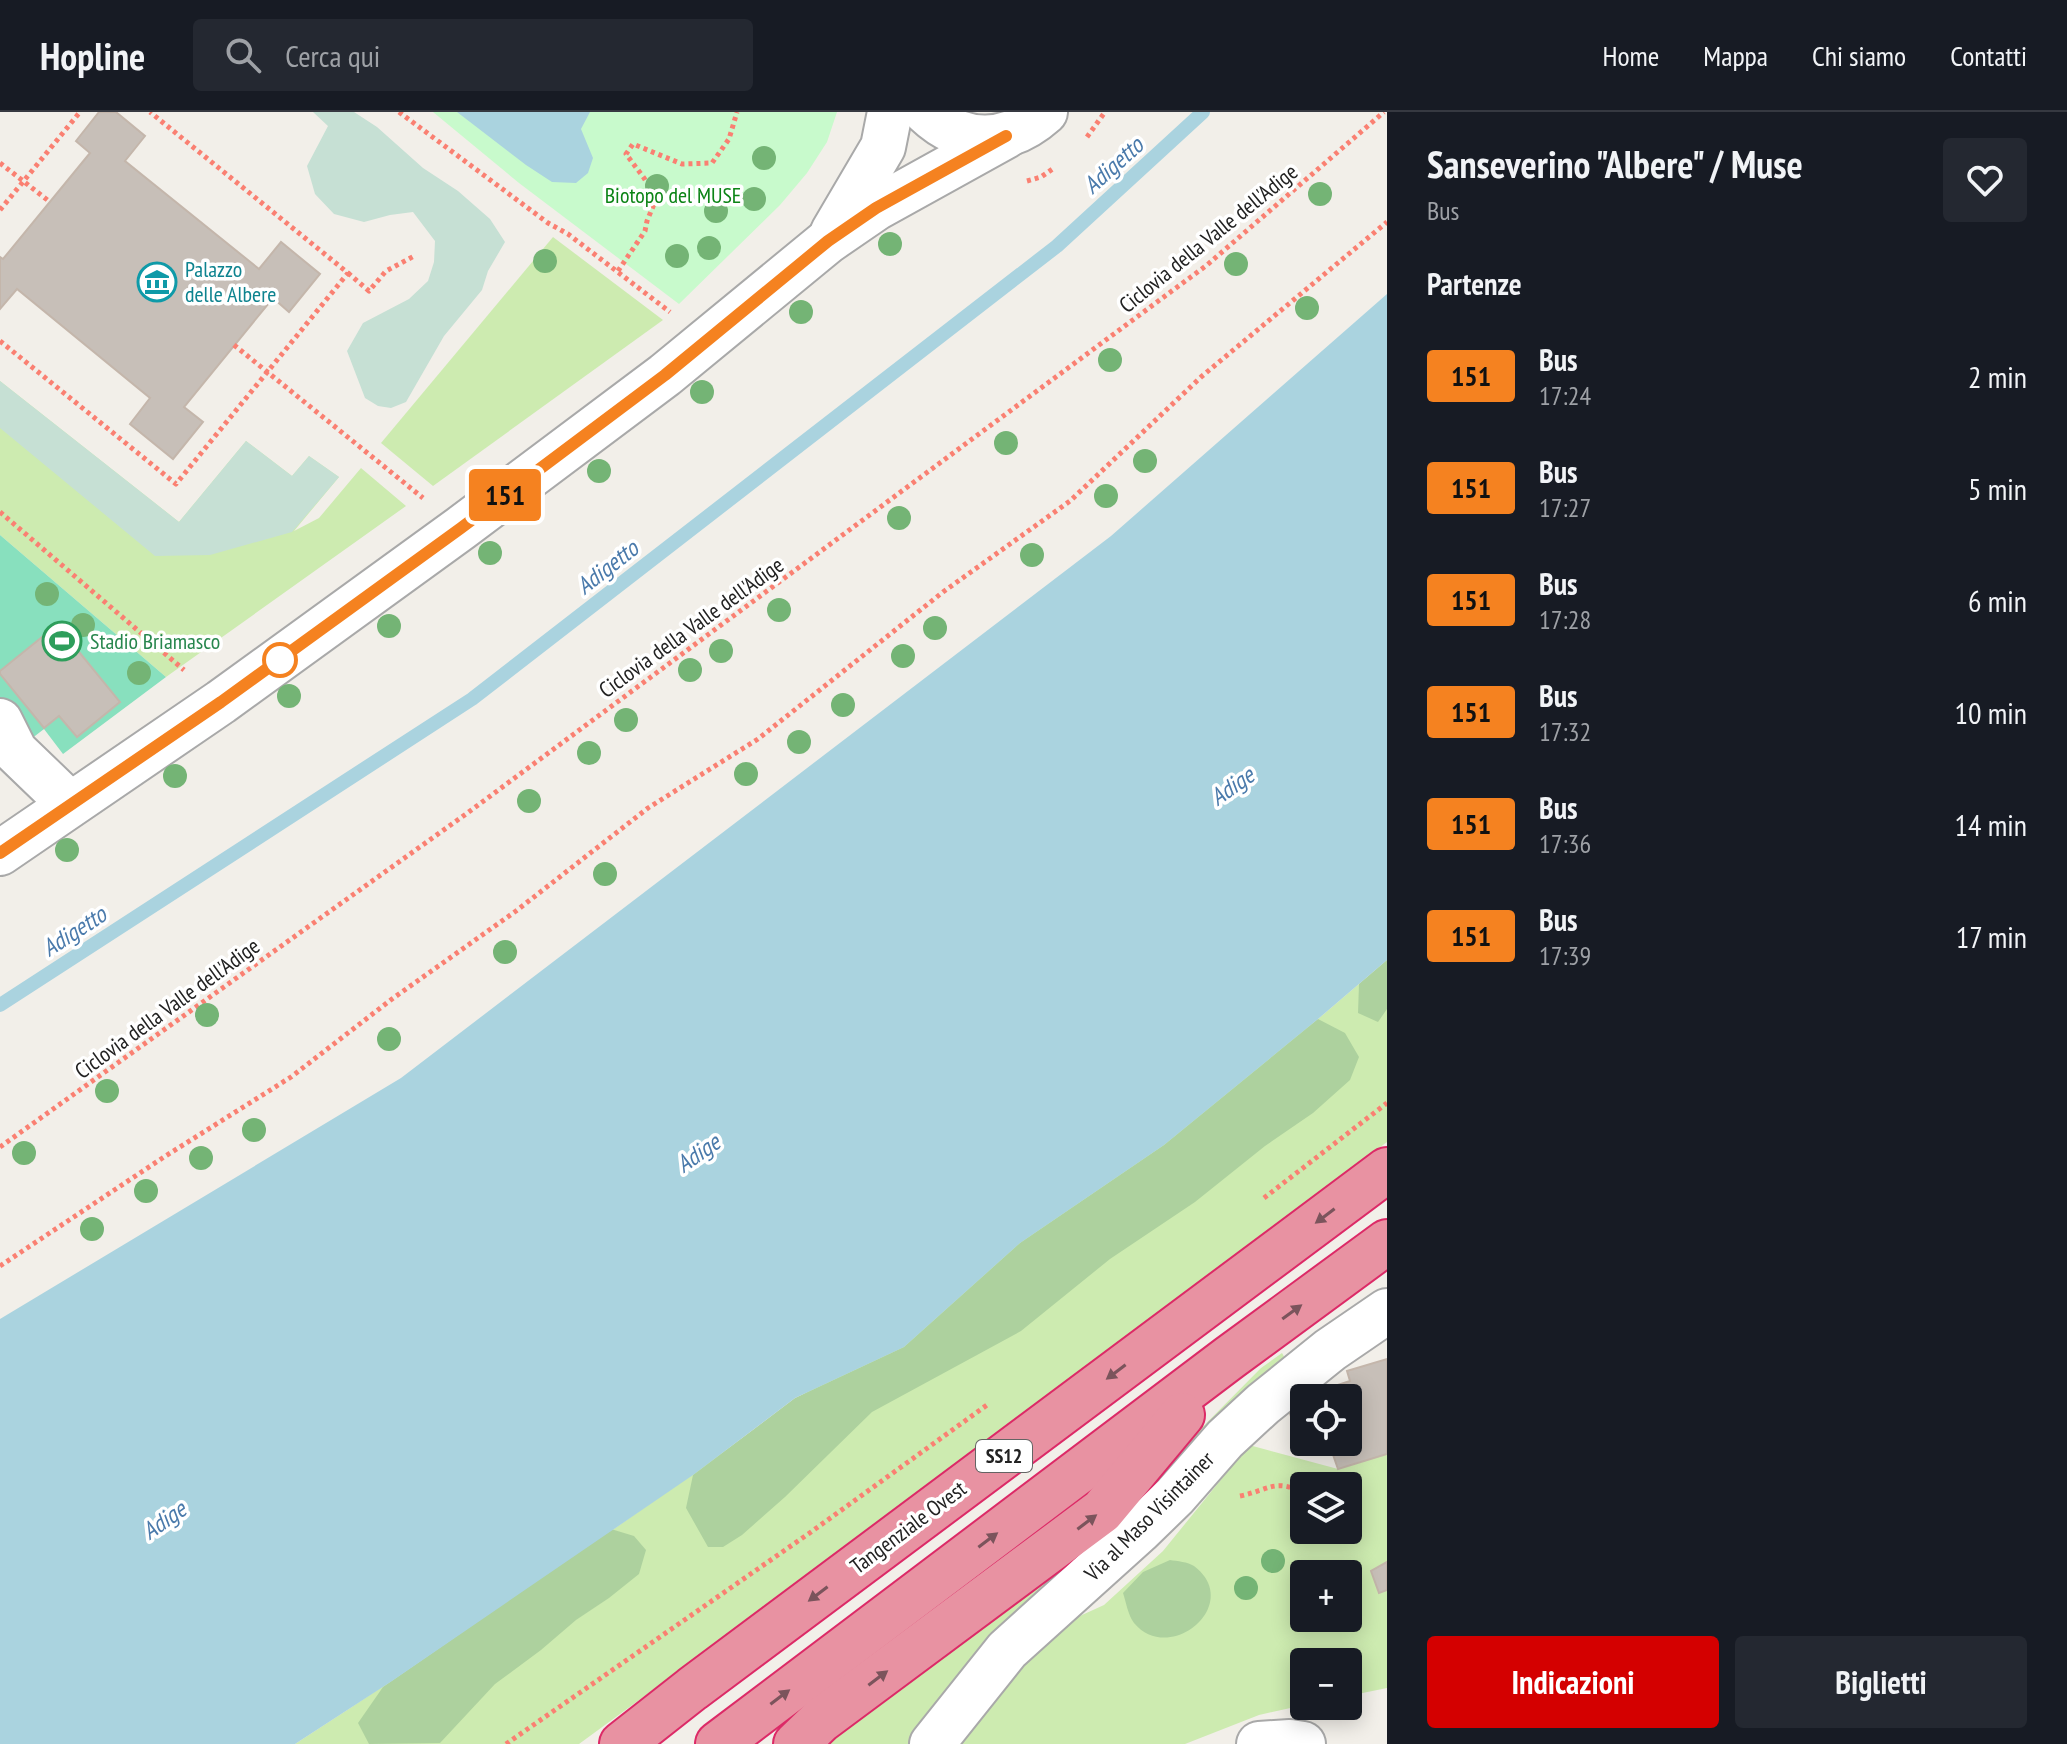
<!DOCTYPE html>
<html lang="it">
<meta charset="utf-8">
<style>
:root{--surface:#171b24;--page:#242831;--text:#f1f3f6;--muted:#9ea1a6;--line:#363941;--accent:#d40000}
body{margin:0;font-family:"PT Sans Narrow",sans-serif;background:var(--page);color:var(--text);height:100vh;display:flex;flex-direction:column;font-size:30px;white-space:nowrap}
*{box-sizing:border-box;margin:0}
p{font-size:26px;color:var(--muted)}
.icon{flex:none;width:44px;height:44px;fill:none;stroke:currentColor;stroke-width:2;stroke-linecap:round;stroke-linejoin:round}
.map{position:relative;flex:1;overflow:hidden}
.sheet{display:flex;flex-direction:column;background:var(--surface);width:680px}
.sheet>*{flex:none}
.badge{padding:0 16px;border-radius:6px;font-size:28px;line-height:52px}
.buttons{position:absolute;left:1290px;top:1272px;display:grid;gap:16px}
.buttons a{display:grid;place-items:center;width:72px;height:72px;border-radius:8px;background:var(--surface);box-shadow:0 4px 20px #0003;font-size:40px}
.map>.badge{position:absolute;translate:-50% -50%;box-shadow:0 0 0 4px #fff}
h2{padding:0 40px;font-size:30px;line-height:72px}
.round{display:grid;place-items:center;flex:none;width:84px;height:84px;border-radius:8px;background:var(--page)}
.overview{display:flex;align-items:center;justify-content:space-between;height:136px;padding:0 40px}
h1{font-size:38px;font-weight:700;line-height:60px}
.cta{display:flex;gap:16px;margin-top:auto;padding:16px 40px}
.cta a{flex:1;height:92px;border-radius:8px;background:var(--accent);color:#fff;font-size:32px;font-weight:700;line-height:92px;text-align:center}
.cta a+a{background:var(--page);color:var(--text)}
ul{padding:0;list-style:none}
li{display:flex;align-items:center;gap:24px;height:112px;padding:0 40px}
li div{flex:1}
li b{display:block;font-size:30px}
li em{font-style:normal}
li .badge{min-width:88px;font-weight:700;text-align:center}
header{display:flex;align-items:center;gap:48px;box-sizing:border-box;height:112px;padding:0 40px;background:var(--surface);border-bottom:2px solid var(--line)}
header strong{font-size:38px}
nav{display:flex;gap:44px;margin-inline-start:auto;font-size:28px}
.search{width:560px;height:72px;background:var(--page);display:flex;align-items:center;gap:20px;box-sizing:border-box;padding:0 28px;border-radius:8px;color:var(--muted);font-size:30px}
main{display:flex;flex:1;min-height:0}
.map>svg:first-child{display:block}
.grass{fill:#cdebb0;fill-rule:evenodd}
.forest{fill:#add19e}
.wetland{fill:#c6e0d4}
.park{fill:#c8facc}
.pitch{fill:#88e0be}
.water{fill:#aad3df}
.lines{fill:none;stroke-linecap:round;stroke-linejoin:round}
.stream{stroke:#aad3df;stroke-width:14}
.building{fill:#c7bfb8;stroke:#c4b6ab;stroke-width:2;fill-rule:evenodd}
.minor-casing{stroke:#a9a9a9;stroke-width:48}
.highway-casing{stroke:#dc2a67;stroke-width:48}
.path{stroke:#fa8072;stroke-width:5;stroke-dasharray:4 4;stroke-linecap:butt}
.minor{stroke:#fff;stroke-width:44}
.highway{stroke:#e892a2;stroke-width:44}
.tree{fill:#74b475}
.oneway{fill:#7b545c}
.line-casing{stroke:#fff;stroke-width:18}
.line{stroke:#f58220;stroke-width:12}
.stop-dot{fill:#fff;stroke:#f58220;stroke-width:4}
.labels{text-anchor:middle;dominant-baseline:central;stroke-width:7;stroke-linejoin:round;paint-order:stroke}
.shield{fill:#fff;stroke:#646464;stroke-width:2}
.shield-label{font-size:20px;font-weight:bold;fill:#222}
.park-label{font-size:22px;fill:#0c8416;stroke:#fff}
.street-label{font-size:22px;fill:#222;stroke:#fff}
.culture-label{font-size:22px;fill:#0d838f;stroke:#fff;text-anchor:start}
.leisure-label{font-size:22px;fill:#27864d;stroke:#fff;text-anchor:start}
.water-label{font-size:24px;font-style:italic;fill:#4a7aab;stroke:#fff}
</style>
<header>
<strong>Hopline</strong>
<div class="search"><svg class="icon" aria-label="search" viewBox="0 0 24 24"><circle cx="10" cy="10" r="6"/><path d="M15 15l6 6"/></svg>Cerca qui</div>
<nav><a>Home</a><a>Mappa</a><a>Chi siamo</a><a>Contatti</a></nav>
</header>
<main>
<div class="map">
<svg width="1387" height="1632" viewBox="0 0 1387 1632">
<rect width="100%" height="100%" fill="#f2efe9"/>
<g class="grass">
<polygon points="553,125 663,208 433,374 381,331"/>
<polygon points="0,269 179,410 246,329 292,364 309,344 339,365 294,419 319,406 361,356 406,394 166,565 0,423"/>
<path d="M1387,848V1030L829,1449L579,1632H295C646,1405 980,1153 1318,907Z"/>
<polygon points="1282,1241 1290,1255 966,1560 910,1632 820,1632 1143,1375 1261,1256"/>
<path d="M1249,1333L1338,1357L1387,1342V1576L1348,1584V1550H1304V1593L1259,1603L1185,1632H948L1010,1561L1071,1508L1104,1493L1163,1439ZM1304,1374H1348V1418H1304ZM1304,1462H1348V1506H1304Z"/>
</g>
<g class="forest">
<polygon points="1387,848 1387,897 1378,910 1358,901 1359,872"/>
<polygon points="1318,907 1345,921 1359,945 1350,968 1313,1001 1265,1034 1195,1090 1110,1147 1021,1219 872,1300 785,1385 742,1423 723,1435 708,1435 686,1396 693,1363 795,1286 904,1235 1020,1131 1164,1033"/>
<polygon points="611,1417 634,1424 646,1438 639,1462 609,1486 576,1508 541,1538 495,1572 440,1631 369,1632 358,1611 383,1575"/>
<path d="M1170,1448C1177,1449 1188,1450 1194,1454C1244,1492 1170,1554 1134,1511C1128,1503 1126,1490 1123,1481L1143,1460Z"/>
</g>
<g class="wetland">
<polygon points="313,0 354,0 377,15 423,56 458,79 490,107 505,130 488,159 482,178 444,224 406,290 391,296 378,294 365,286 347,239 363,211 409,187 428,169 434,150 435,129 413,100 390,103 364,110 334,102 315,82 307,54 328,14"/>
<polygon points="0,269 179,410 246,329 292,364 309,344 339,365 292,420 210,443 155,444 0,316"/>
</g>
<polygon class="park" points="433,0 837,0 827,30 807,61 780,93 679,192 519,71"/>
<polygon class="pitch" points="0,423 166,565 63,642 44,617 0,651"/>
<g class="water">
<polygon points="457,0 590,0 581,17 593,46 588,61 576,71 552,70 526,53"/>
<polygon points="1387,182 1387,848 1318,907 1164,1033 1020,1131 904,1235 795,1286 693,1363 392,1569 295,1632 0,1632 0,1207 401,966 1111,424"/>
</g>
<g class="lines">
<polyline class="stream" points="0,893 472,587 1057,134 1203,0"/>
</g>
<g class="building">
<polygon points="99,0 116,0 145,24 125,49 259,157 281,130 320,162 289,200 273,186 184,295 203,310 173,347 130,312 150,286 17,177 0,197 0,145 3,147 90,41 76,29"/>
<polygon points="57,513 120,590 77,625 59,604 44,616 0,562 0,559"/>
<path d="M1387,1247V1342L1338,1357L1330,1334L1304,1342L1286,1290L1350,1269L1347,1259ZM1304,1286H1348V1330H1304Z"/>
<polygon points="1387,1450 1387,1478 1379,1481 1371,1459"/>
</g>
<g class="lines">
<g class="minor-casing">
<g id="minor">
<path d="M926,0C963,35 1008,33 1045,0"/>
<polyline points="833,120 883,35 890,0"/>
<polyline points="0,609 15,639 70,692"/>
<polyline points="0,741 221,590 461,416 665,263 828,129 876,96 1006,24"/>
<polyline points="932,1632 1007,1538 1139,1419 1175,1384 1225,1327 1263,1292 1330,1238 1387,1199"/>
<polyline points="1259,1632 1290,1630 1303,1632"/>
</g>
</g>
<g class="highway-casing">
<g id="highway">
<polyline points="622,1632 692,1577 1387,1058"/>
<polyline points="718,1632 1229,1246 1387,1130"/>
<polyline points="796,1632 821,1608 1102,1399 1182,1303"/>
</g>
</g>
<g class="path">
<polyline points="399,0 548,111 568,122 670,200"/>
<polyline points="1087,25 1105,0"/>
<polyline points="0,51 50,90"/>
<polyline points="1027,69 1041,65 1054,56"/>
<polyline points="0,98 80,0"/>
<polyline points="618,159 645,119 647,109 656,87 644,66 626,42 633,32 682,52 712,51 729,27 737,0"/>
<polyline points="348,161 369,179 386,159 416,143"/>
<polyline points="0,229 176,372 348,161 150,0"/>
<polyline points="234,233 423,386"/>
<polyline points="0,400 184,558"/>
<polyline points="0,1035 466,702 1207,153 1384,0"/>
<polyline points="1264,1086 1387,991"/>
<polyline points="0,1154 164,1045 291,965 392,887 516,799 648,696 758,627 943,480 1070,389 1201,265 1387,110"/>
<path d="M1240,1384C1269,1378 1275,1366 1304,1381"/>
<polyline points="506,1632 811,1420 987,1293"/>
</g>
<use href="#minor" class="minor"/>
<use href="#highway" class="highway"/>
</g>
<g class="tree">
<circle cx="764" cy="46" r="12"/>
<circle cx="657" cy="74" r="12"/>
<circle cx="1320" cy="82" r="12"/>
<circle cx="754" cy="87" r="12"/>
<circle cx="716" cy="99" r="12"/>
<circle cx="890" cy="132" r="12"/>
<circle cx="709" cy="136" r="12"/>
<circle cx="677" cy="144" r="12"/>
<circle cx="545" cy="149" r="12"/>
<circle cx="1236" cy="152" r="12"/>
<circle cx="1307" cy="196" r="12"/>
<circle cx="801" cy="200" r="12"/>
<circle cx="1110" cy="248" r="12"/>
<circle cx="702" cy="280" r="12"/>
<circle cx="1006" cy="331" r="12"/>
<circle cx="1145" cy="349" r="12"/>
<circle cx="599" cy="359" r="12"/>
<circle cx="1106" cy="384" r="12"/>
<circle cx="899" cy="406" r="12"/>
<circle cx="490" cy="441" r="12"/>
<circle cx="1032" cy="443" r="12"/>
<circle cx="47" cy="482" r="12"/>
<circle cx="779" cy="498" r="12"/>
<circle cx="83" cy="513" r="12"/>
<circle cx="389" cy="514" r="12"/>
<circle cx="935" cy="516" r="12"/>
<circle cx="721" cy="539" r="12"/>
<circle cx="903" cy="544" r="12"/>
<circle cx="690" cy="558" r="12"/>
<circle cx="139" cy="561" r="12"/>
<circle cx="289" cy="584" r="12"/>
<circle cx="843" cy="593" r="12"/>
<circle cx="626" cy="608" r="12"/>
<circle cx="799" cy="630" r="12"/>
<circle cx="589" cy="641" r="12"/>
<circle cx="746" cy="662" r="12"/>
<circle cx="175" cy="664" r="12"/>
<circle cx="529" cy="689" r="12"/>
<circle cx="67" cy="738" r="12"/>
<circle cx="605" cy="762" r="12"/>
<circle cx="505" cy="840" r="12"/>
<circle cx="207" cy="903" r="12"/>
<circle cx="389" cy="927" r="12"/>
<circle cx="107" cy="979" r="12"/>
<circle cx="254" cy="1018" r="12"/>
<circle cx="24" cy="1041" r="12"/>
<circle cx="201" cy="1046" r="12"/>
<circle cx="146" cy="1079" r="12"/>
<circle cx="92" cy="1117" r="12"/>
<circle cx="1273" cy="1449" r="12"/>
<circle cx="1246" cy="1476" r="12"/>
</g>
<defs><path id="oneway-solid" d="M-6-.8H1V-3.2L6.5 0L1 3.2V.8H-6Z" transform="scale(2)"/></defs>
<g class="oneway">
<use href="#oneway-solid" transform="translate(1325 1104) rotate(143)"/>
<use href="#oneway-solid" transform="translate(1292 1200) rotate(-36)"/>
<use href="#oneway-solid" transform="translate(1116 1260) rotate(143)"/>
<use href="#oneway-solid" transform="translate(1087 1410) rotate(-37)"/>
<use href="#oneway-solid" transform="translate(988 1428) rotate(-37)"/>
<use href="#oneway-solid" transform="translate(818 1482) rotate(143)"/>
<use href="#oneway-solid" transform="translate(878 1566) rotate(-37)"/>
<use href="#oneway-solid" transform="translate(780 1585) rotate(-37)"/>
</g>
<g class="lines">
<g class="line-casing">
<polyline id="line" points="0,741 221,590 461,416 665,263 828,129 876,96 1006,24"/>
</g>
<use href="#line" class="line"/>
</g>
<defs>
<g id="museum-ring" transform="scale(2)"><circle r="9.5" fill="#fff" stroke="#0f9aa8" stroke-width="1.5"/><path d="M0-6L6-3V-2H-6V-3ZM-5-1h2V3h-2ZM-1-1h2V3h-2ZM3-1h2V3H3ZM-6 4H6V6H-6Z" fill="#0f9aa8"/></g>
<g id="stadium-ring" transform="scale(2)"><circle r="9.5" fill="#fff" stroke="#2e9e5b" stroke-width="1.5"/><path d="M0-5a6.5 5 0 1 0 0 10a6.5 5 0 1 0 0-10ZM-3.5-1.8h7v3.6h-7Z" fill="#2e9e5b"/></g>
</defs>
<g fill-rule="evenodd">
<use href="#museum-ring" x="157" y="170"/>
<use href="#stadium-ring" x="62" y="529"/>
</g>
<circle class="stop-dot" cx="280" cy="548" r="16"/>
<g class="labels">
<rect class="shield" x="976" y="1328" width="56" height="32" rx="6"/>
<g class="shield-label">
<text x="1004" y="1344">SS12</text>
</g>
<g class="park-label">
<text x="673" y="83">Biotopo del MUSE</text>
</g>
<g class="street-label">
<text transform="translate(1208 126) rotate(-39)">Ciclovia della Valle dell'Adige</text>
<text transform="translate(691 515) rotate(-36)">Ciclovia della Valle dell'Adige</text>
<text transform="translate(167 896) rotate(-36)">Ciclovia della Valle dell'Adige</text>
<text transform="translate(1149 1404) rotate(-45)">Via al Maso Visintainer</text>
<text transform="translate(908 1415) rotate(-37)">Tangenziale Ovest</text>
</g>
<g class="culture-label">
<text x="185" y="157">Palazzo<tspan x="185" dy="25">delle Albere</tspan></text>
</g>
<g class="leisure-label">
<text x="90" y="529">Stadio Briamasco</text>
</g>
<g class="water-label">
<text transform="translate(1113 53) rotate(-42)">Adigetto</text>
<text transform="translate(607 455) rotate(-38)">Adigetto</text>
<text transform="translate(1232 674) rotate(-35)">Adige</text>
<text transform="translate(74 819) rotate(-33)">Adigetto</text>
<text transform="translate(698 1041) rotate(-35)">Adige</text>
<text transform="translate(164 1408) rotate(-35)">Adige</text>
</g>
</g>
</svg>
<div class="buttons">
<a><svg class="icon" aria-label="locate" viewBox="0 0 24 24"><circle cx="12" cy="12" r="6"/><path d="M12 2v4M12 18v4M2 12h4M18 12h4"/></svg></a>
<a><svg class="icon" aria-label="layers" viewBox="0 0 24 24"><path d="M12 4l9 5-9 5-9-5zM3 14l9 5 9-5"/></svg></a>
<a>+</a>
<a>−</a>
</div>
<b class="badge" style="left:505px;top:383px;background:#f58220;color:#111">151</b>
</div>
<section class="sheet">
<div class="overview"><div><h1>Sanseverino &quot;Albere&quot; / Muse</h1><p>Bus</p></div><a class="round"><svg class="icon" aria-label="heart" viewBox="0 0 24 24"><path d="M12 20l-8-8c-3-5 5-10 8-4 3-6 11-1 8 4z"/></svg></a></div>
<h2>Partenze</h2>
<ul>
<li><span class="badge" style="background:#f58220;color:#111">151</span><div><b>Bus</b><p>17:24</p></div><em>2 min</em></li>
<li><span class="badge" style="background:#f58220;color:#111">151</span><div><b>Bus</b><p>17:27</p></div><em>5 min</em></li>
<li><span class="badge" style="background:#f58220;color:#111">151</span><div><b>Bus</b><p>17:28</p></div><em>6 min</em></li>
<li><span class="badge" style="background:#f58220;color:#111">151</span><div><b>Bus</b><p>17:32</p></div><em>10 min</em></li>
<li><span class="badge" style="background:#f58220;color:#111">151</span><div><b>Bus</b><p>17:36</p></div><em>14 min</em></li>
<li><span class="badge" style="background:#f58220;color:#111">151</span><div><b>Bus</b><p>17:39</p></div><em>17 min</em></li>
</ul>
<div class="cta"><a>Indicazioni</a><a>Biglietti</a></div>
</section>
</main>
